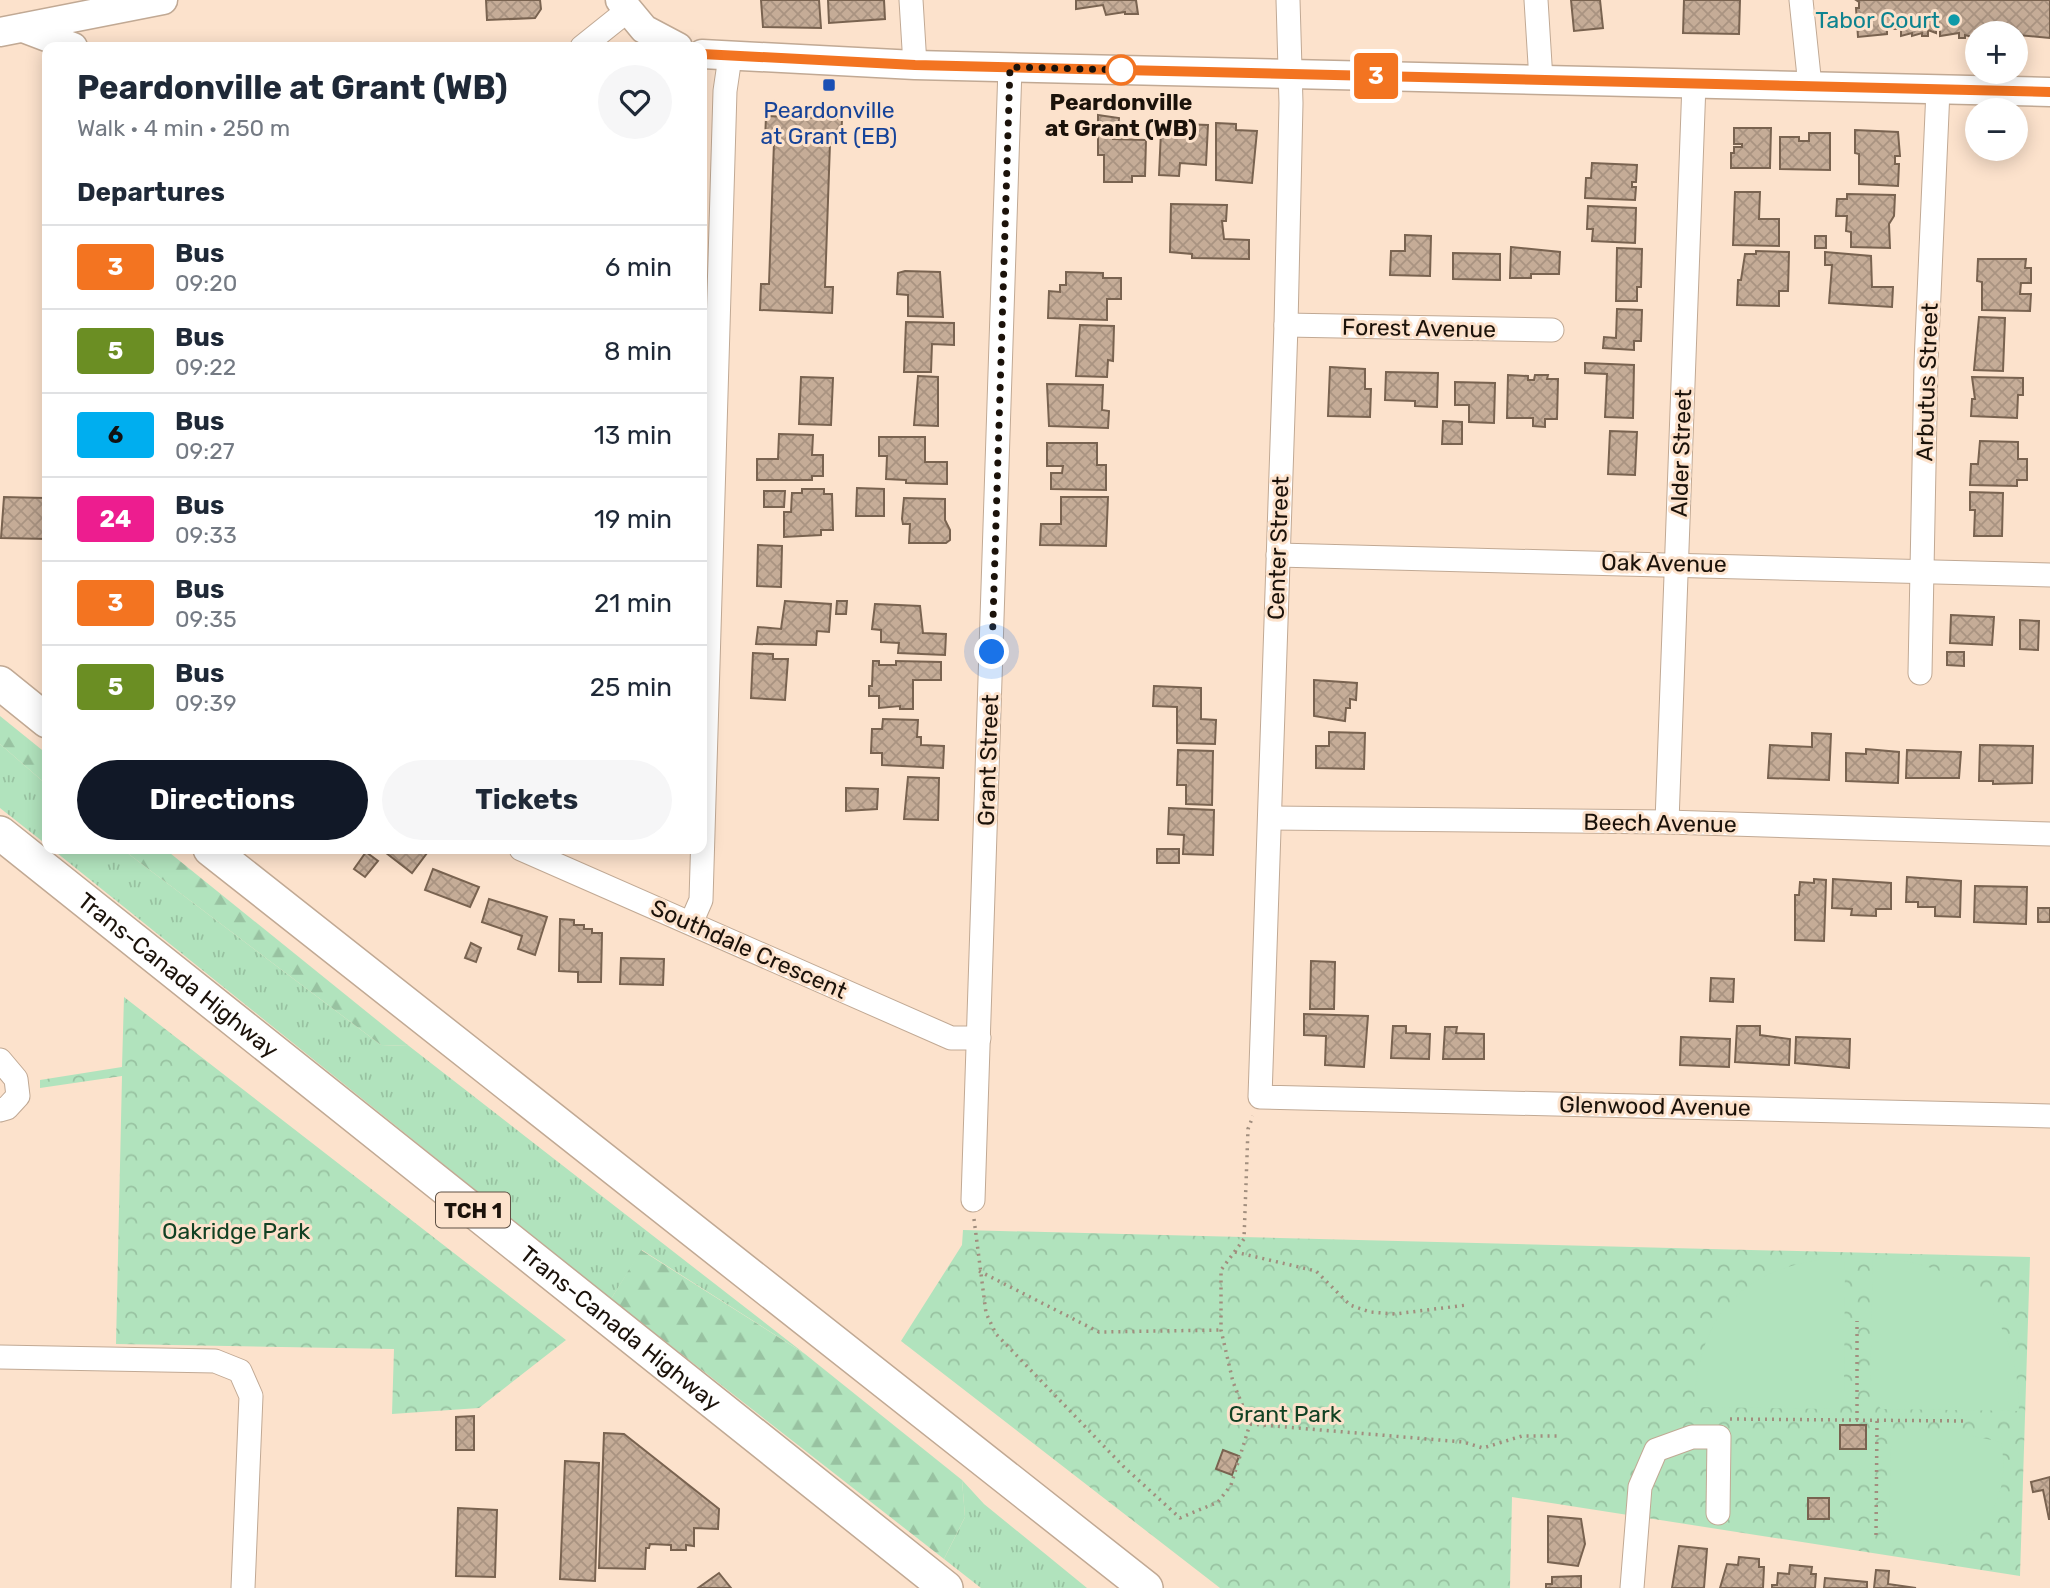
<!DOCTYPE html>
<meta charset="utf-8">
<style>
:root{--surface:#fff;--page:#f6f6f7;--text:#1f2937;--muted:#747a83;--line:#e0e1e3;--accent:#111827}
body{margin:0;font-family:Rubik,sans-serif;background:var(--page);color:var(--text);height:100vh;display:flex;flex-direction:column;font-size:26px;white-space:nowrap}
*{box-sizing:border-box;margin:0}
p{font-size:23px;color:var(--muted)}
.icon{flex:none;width:38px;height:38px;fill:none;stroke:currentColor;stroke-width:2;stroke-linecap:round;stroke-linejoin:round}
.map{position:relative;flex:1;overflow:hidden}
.side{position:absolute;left:42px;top:42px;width:665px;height:812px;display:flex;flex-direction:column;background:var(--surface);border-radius:14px;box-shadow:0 4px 18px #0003}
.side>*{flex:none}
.badge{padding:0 14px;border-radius:5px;font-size:24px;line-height:46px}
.fabs{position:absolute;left:1965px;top:21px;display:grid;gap:14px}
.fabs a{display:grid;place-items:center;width:63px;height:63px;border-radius:50%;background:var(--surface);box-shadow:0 4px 18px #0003;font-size:35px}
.you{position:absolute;width:35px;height:35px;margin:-18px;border:5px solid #fff;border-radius:50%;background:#1a73e8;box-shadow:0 0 0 10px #1a73e833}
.map>.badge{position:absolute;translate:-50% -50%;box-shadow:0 0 0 4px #fff}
h2{padding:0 35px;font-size:26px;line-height:63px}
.round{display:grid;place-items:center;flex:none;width:74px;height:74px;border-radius:37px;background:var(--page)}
.summary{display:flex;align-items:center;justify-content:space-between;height:119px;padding:0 35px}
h1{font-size:33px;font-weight:700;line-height:52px}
.button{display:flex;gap:14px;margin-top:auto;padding:14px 35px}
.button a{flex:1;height:80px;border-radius:42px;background:var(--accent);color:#fff;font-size:28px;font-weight:700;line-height:80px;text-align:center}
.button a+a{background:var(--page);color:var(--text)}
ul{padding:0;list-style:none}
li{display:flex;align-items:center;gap:21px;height:84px;padding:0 35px;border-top:2px solid var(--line)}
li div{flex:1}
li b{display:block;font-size:26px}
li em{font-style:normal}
li .badge{min-width:77px;font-weight:700;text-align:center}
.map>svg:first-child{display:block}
.grass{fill:url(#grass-tufts)}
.forest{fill:url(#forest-firs)}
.park{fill:url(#park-crowns)}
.garden{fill:#b1e3bd}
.building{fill:url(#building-cross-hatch);stroke:#796350;stroke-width:2}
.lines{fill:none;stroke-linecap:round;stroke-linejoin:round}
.minor-casing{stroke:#c1a994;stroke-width:25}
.major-casing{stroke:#c1a994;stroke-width:31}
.highway-casing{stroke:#c1a994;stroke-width:36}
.path{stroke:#a18e7e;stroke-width:3.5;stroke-dasharray:2 5;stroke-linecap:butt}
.minor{stroke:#fff;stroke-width:23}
.major{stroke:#fff;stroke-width:28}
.highway{stroke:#fff;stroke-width:33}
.line-casing{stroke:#fff;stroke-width:16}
.line{stroke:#f37421;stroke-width:10}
.walk{stroke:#1b120a;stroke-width:7;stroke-dasharray:0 12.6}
.culture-dot{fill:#0f9aa8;stroke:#fce2cc;stroke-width:2.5}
.stop-dot{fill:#fff;stroke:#f37421;stroke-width:3.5}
.transit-dot{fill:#1a4fb4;stroke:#fce2cc;stroke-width:2.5}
.labels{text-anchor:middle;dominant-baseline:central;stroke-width:6;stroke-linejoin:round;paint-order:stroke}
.shield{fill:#fce2cc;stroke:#5e5044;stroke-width:2}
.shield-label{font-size:21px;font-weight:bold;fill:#1b120a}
.culture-label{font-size:23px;fill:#0d838f;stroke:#fce2cc;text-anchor:end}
.stop-label{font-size:23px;font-weight:bold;fill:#1b120a;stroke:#fce2cc}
.transit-label{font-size:23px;fill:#164399;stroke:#fce2cc}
.street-label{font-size:23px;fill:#1b120a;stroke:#fce2cc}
.park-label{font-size:23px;fill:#114123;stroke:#fce2cc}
</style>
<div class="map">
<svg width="2050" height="1588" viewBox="0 0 2050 1588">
<defs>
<pattern id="grass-tufts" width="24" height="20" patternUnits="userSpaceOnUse" patternTransform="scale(1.75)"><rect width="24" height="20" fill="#b1e3bd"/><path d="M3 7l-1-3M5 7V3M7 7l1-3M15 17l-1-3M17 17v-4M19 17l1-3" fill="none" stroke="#98c2a1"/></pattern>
<pattern id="forest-firs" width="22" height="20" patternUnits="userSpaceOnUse" patternTransform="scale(1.75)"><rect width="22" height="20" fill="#b1e3bd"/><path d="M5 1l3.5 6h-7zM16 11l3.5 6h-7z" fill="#98c2a1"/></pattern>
<pattern id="park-crowns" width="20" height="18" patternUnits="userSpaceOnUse" patternTransform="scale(1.75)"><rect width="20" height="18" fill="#b1e3bd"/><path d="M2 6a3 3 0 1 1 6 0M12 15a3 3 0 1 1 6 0" fill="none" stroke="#98c2a1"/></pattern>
<pattern id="building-cross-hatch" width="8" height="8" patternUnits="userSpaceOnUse" patternTransform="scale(1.75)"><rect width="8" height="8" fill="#c5ac97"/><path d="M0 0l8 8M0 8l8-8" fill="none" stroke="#a99381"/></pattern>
</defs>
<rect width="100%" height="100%" fill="#fce2cc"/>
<g class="grass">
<polygon points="0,744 47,785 47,845 0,808"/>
<polygon points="52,849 122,849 381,1045 409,1046 805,1354 642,1250 611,1299"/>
<polygon points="962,1480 984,1504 1087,1588 981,1588 944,1559 965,1517"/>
</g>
<g class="forest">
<polygon points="0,716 47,754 47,785 0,744"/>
<polygon points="122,849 165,849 409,1046 381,1045"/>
<polygon points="641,1250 805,1354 962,1480 965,1517 944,1559 611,1299"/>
</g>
<g class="park">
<polygon points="124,997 566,1340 479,1408 392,1414 394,1349 116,1344 122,1076 40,1088 40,1080 122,1067"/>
<polygon points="963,1230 2030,1257 2020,1576 1512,1497 1510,1588 1220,1588 901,1341 962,1245"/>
</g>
<g class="garden">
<path d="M1873,1258C1970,1261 2019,1317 2019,1411L1881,1409L1870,1394Z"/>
<path d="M1822,1259H1845L1844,1395L1832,1409L1694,1407C1698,1320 1735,1273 1822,1259Z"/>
<path d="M1903,1435H1968L2001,1442C2015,1517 1964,1558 1893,1547L1889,1525L1891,1448Z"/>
<polygon points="1837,1450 1872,1453 1872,1479 1859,1479 1860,1465 1848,1464 1848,1459 1837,1459"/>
</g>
<g class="building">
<polygon points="486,0 540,0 541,9 535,18 487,20"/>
<polygon points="761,0 819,0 821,28 763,27"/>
<polygon points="828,0 884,0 885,19 829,23"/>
<polygon points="1076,0 1136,0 1138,14 1125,14 1125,12 1106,15 1103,5 1076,9"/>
<polygon points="1571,0 1600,0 1603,28 1574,31"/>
<polygon points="1684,0 1740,0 1739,34 1683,33"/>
<polygon points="1856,0 2050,0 2050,38 1985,32 1978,33 1976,38 1965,35 1965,38 1959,38 1959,33 1940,36 1940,30 1936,30 1936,33 1928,30 1928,36 1922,36 1922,33 1912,36 1912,33 1901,36 1901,29 1887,29 1887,34 1858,37 1856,8 1859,8 1859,2"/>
<polygon points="1098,115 1119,118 1118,135 1113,134 1113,139 1146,140 1145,176 1132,176 1132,182 1104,182 1104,155 1098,155"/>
<polygon points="766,116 842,119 841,144 830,143 825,287 833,287 832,313 760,310 761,284 769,284 774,142 765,141"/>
<polygon points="1216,123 1236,124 1236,130 1257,131 1252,183 1216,180"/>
<polygon points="1180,124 1208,125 1206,165 1180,163 1179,176 1159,175 1161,131 1170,132 1170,125"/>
<polygon points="1734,128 1771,128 1770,168 1731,168 1731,153 1734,153 1734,147 1742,147 1742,144 1734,144"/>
<polygon points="1855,130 1898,132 1900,156 1895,156 1895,164 1899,164 1898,186 1859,184 1859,154 1855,153"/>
<polygon points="1809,133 1830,133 1830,170 1780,169 1780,137 1799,137 1799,141 1809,141"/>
<polygon points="1592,163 1637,165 1636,182 1632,182 1632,187 1636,187 1635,200 1585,198 1586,178 1591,178"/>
<polygon points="1735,192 1760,192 1759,219 1779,219 1779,246 1733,245"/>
<polygon points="1847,194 1895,195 1894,216 1889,224 1890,248 1851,247 1851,232 1846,231 1847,216 1836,216 1837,199 1847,199"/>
<polygon points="1171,204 1227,205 1226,221 1222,221 1224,239 1249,240 1249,259 1192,258 1192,254 1170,252"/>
<polygon points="1588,206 1636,208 1635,243 1592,241 1593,229 1587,229"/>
<polygon points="1405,235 1431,236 1430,276 1390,275 1391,251 1405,251"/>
<rect x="1815" y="236" width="11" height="12"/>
<polygon points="1511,247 1560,252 1559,274 1531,274 1531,278 1510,278"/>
<polygon points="1617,248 1642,249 1641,287 1637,287 1637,301 1616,301"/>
<polygon points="1756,251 1789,252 1788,291 1779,291 1779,306 1737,305 1738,280 1741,280 1745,254 1756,254"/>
<polygon points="1825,252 1871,256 1872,287 1893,287 1892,307 1829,303 1832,265 1825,265"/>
<polygon points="1453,253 1500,254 1500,280 1453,279"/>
<polygon points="1978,259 2026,259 2025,268 2031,268 2031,283 2021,283 2020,294 2031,294 2030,311 1982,310 1982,282 1977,281"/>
<polygon points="905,271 940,272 943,317 908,316 908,295 897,294 898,273"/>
<polygon points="1066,272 1103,273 1103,278 1121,278 1121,299 1107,299 1107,320 1048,318 1049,291 1060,292 1060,285 1066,285"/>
<polygon points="1617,309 1642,310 1641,341 1634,341 1634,350 1603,348 1604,337 1616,338"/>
<polygon points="1979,317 2005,318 2003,371 1974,370"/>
<polygon points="906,322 954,323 954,345 932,344 931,372 904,372"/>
<polygon points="1080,325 1114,326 1113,361 1108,360 1107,377 1076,376"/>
<polygon points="1585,363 1634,365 1633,418 1605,417 1607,374 1585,373"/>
<polygon points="1330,367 1365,369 1365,389 1371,389 1370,417 1328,416"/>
<polygon points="1386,372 1438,373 1437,407 1415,406 1415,401 1385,400"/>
<polygon points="1508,375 1528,376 1528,380 1534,380 1535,375 1548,375 1547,379 1558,379 1557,419 1545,419 1545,427 1533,426 1533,418 1507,418"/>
<polygon points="918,376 938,377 938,426 914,425"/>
<polygon points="801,377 833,378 831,425 799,424"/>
<polygon points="1972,377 2023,378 2023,395 2018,395 2017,418 1971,416 1972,399 1975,399"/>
<polygon points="1455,382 1495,383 1494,423 1469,422 1469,405 1455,405"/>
<polygon points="1047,384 1103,385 1102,410 1109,411 1108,428 1049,426"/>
<polygon points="1443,421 1462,422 1462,444 1442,444"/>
<polygon points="47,423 47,539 1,538 4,497 45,498"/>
<polygon points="1610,431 1637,432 1635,475 1608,474"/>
<polygon points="779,434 813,435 812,455 823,455 823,476 812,476 812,480 757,480 757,459 778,459"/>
<polygon points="879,437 925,437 925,462 947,462 947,484 906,483 906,480 886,479 887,456 879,456"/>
<polygon points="1980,441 2018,442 2018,459 2027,459 2027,480 2017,480 2017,486 1970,485 1971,464 1978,464"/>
<polygon points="1047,443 1097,443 1097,465 1106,465 1106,490 1051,489 1051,473 1062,473 1063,466 1047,466"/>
<polygon points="857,488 884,489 884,516 856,516"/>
<polygon points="802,489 824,489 824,494 832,494 833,530 821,530 821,535 784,537 784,512 791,512 792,493 802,493"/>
<polygon points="764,491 785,491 784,507 764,507"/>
<polygon points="1970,492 2003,493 2002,536 1974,536 1975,510 1970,510"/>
<polygon points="1061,497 1108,497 1106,546 1040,545 1041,524 1061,524"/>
<polygon points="904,498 945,499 945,520 950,530 950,540 946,543 909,543 910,524 903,524 902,519"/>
<polygon points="758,545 782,546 781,587 757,586"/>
<polygon points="785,601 831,604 829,632 817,631 816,645 756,644 758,627 781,629"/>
<polygon points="837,601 847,601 846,614 836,614"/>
<polygon points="875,604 920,606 923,633 946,634 945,655 898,653 899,643 881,642 881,630 872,629"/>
<polygon points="1951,615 1994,617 1992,645 1950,643"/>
<polygon points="2020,620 2039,621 2038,650 2020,649"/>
<polygon points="1947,652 1964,652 1964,666 1947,665"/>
<polygon points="753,653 773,654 773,659 788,659 785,700 751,698"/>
<polygon points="873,661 879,661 879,665 896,665 896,661 941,662 941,680 913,680 913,709 900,709 900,706 879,708 879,696 869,696 869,686 872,686"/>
<polygon points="1314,680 1357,683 1356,700 1350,699 1350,708 1346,708 1345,721 1314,716"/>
<polygon points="1154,686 1201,688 1201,719 1216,720 1215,744 1177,743 1177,707 1153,706"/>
<polygon points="883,719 918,720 917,737 921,737 921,745 944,746 943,768 882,765 882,753 871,753 872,729 882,729"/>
<polygon points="1329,732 1365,733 1364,769 1316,768 1316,746 1329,746"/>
<polygon points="1812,733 1831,734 1829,780 1768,778 1770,745 1812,747"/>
<polygon points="1980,745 2033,746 2032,783 1993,784 1993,781 1979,781"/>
<polygon points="1866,749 1899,752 1898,783 1846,781 1846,753 1866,754"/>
<polygon points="1178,750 1213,751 1212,805 1186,804 1186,785 1177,785"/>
<polygon points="1907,750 1961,752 1959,778 1906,778"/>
<polygon points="908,777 939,778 938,820 904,819"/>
<polygon points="846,788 878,789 877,809 846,811"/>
<polygon points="1169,808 1214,810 1213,855 1183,854 1184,835 1168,834"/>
<polygon points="381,849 430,849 412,873"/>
<rect x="1157" y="849" width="22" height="14"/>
<polygon points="366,852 378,861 365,877 354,869"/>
<polygon points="433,869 479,887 470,907 425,890"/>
<polygon points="1907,877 1961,881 1960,917 1935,916 1935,907 1918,907 1918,902 1906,902"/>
<polygon points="1814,879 1826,880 1824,941 1795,940 1795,895 1799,895 1800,882 1814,883"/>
<polygon points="1833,879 1891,883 1891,909 1876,909 1876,916 1851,915 1852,909 1832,908"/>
<polygon points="1975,886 2027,887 2026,924 1974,922"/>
<polygon points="489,899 547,917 535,955 518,949 522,936 482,922"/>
<rect x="2038" y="908" width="12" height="14"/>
<polygon points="560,919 574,920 574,925 584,925 584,929 592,929 592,933 602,933 601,982 578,982 578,972 559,971"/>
<polygon points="471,943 481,948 476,962 465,958"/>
<polygon points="621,958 664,959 663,985 620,984"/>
<polygon points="1311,961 1335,962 1334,1009 1310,1009"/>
<polygon points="1711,978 1734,979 1733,1002 1710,1001"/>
<polygon points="1304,1014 1368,1016 1364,1067 1325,1065 1326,1036 1304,1035"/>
<polygon points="1393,1026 1406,1026 1406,1033 1430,1034 1429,1059 1391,1058"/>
<polygon points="1737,1026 1760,1026 1760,1035 1790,1039 1789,1065 1735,1062"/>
<polygon points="1445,1027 1457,1027 1456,1033 1484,1034 1484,1059 1443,1059"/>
<polygon points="1681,1037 1730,1039 1729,1067 1680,1065"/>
<polygon points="1796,1037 1850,1039 1849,1068 1795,1063"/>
<polygon points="474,1416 474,1450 456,1450 456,1417"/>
<rect x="1840" y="1425" width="26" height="24"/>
<polygon points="604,1433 624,1434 719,1509 718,1529 694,1528 694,1546 686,1545 686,1550 671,1550 671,1545 650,1544 649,1548 646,1548 645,1569 599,1568"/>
<polygon points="1223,1450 1239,1456 1232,1475 1216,1469"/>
<polygon points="565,1461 599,1463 595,1581 560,1579"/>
<polygon points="2050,1477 2050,1519 2049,1519 2043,1490 2033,1492 2031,1482"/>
<rect x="1808" y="1498" width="21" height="21"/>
<polygon points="458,1508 497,1510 495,1577 456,1576"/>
<polygon points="1548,1516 1581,1519 1585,1544 1578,1566 1548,1562"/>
<polygon points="1679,1546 1707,1549 1704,1588 1672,1588"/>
<polygon points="1739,1557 1759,1559 1759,1567 1764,1567 1763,1588 1720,1588 1727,1564 1738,1565"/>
<polygon points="1790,1565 1812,1567 1811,1574 1816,1574 1815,1588 1772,1588 1772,1585 1777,1585 1778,1573 1789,1574"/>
<polygon points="1876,1570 1889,1571 1888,1584 1916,1588 1874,1588"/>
<polygon points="719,1573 731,1588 698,1588"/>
<polygon points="1581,1576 1581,1588 1546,1588 1546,1584 1552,1584 1552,1577"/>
<polygon points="1825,1578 1867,1582 1867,1588 1824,1588"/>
</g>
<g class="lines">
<g class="minor-casing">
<g id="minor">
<polyline points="911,0 915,65"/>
<polyline points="1288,0 1291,103 1286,325 1260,1097 2050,1116"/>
<polyline points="1536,0 1541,80"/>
<polyline points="1801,0 1810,86"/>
<polyline points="582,47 627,11"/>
<polyline points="1286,325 1552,330"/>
<polyline points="1278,555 2050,575"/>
<polyline points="1920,673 1926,363 1938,90"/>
<polyline points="1270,818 1667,822 2050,834"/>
<polyline points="1667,822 1694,83"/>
<polyline points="521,849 951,1038 979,1038"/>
<polyline points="691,923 701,900 725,91 730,57"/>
<polyline points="0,1060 16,1079 18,1096 7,1108 0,1110"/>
<polyline points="973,1200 1010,67"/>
<polyline points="0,1357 215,1361 240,1371 251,1396 243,1588"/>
<polyline points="1632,1588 1640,1487 1656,1450 1692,1437 1719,1437 1718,1513"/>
</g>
</g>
<g class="major-casing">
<g id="major">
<polyline points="620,0 644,29 678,47"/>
<polyline points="23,28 73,47"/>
<polyline points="0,32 163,0"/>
<polyline points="702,54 915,65 2050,92"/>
</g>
</g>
<g class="highway-casing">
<g id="highway">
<polyline points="0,683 47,721"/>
<path id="s1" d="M0,833L946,1588"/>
<polyline points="210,849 1146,1588"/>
</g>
</g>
<g class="path">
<polyline points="974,1219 986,1313 996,1334 1123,1466 1180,1518 1218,1502 1231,1485 1250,1424 1233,1382 1221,1330 1221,1270 1244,1239 1248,1129 1253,1116"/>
<polyline points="1235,1252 1316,1271 1350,1305 1370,1312 1395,1314 1467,1305"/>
<polyline points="979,1271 1099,1332 1221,1330"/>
<polyline points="1730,1419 1965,1421"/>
<polyline points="1857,1420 1857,1321"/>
<polyline points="1250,1424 1463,1442 1483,1448 1522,1436 1561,1436"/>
<polyline points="1876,1535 1877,1421"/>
</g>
<use href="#minor" class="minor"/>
<use href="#major" class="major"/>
<use href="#highway" class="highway"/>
</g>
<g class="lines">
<g class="line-casing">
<polyline id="line" points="702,54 915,65 2050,92"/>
</g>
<use href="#line" class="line"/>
<polyline class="walk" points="992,652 1010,67 1121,70"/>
</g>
<circle class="culture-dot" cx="1954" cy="20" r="7"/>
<circle class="stop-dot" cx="1121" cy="70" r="14"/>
<rect class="transit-dot" x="822" y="78" width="14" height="14" rx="3.5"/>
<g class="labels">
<rect class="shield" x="436" y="1192.5" width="74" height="35" rx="5"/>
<g class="shield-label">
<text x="473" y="1210">TCH 1</text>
</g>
<g class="culture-label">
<text x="1940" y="20">Tabor Court</text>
</g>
<g class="stop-label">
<text x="1121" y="102">Peardonville<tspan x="1121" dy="26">at Grant (WB)</tspan></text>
</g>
<g class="transit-label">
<text x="829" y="110">Peardonville<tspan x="829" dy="26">at Grant (EB)</tspan></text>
</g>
<g class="street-label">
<text transform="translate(1419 328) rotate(1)">Forest Avenue</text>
<text transform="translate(1927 382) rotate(-88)">Arbutus Street</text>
<text transform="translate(1681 453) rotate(-88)">Alder Street</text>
<text transform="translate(1278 548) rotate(-88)">Center Street</text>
<text transform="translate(1664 563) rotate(1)">Oak Avenue</text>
<text transform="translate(988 760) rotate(-88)">Grant Street</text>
<text transform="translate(1660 823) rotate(1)">Beech Avenue</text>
<text transform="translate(749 949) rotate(24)">Southdale Crescent</text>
<text stroke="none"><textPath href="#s1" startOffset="228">Trans-Canada Highway</textPath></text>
<text transform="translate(1655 1106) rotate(1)">Glenwood Avenue</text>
<text stroke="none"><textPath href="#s1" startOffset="794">Trans-Canada Highway</textPath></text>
</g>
<g class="park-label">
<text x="236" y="1231">Oakridge Park</text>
<text x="1285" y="1414">Grant Park</text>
</g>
</g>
</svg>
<div class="fabs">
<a>+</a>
<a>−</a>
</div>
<div class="you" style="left:992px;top:652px"></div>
<b class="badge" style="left:1376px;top:76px;background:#f37421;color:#fff">3</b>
<section class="side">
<div class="summary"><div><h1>Peardonville at Grant (WB)</h1><p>Walk · 4 min · 250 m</p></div><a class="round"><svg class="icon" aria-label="heart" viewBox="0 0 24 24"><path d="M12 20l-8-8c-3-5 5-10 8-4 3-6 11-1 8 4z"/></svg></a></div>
<h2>Departures</h2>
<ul>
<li><span class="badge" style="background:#f37421;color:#fff">3</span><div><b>Bus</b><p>09:20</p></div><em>6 min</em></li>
<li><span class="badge" style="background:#6b8e23;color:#fff">5</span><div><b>Bus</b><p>09:22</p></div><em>8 min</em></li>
<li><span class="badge" style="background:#00aeef;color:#111">6</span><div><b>Bus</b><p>09:27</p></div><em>13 min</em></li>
<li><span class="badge" style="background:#ed1d8f;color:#fff">24</span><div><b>Bus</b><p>09:33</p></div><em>19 min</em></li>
<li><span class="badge" style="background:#f37421;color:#fff">3</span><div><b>Bus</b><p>09:35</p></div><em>21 min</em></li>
<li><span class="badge" style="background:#6b8e23;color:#fff">5</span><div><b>Bus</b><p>09:39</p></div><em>25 min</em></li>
</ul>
<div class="button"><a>Directions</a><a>Tickets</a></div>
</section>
</div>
